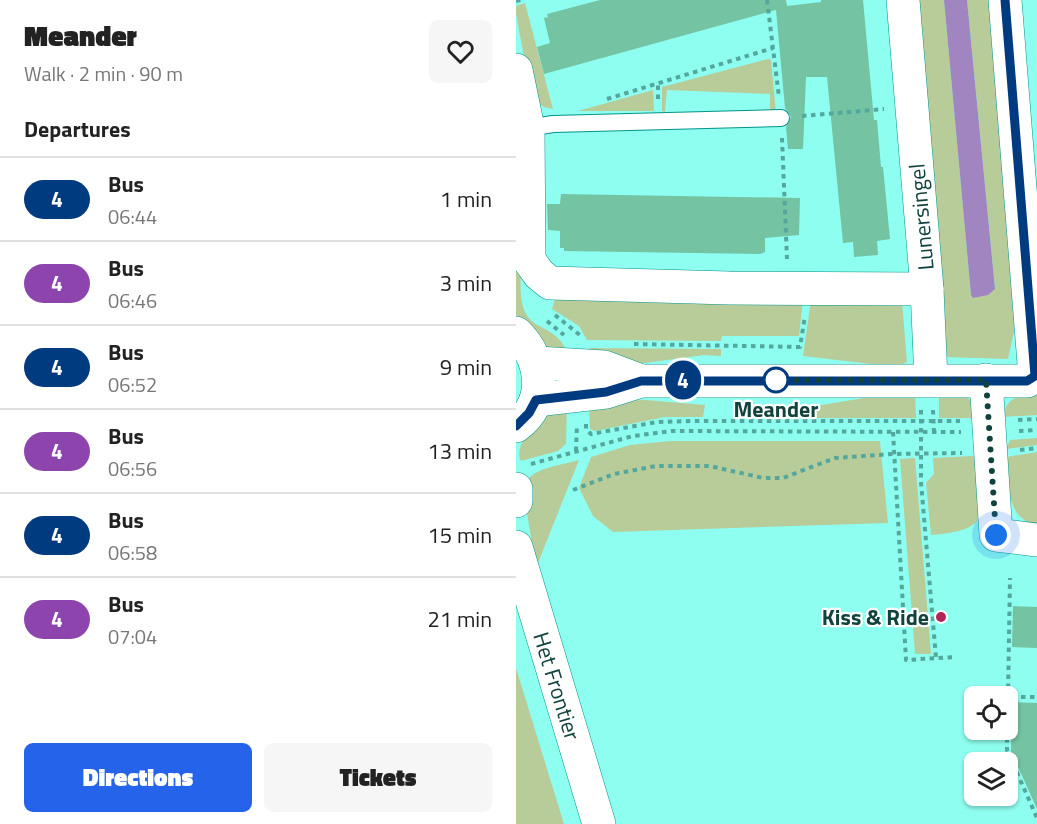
<!DOCTYPE html>
<meta charset="utf-8">
<style>
:root{--surface:#fff;--page:#f6f6f6;--text:#222;--muted:#767676;--line:#e0e0e0;--accent:#2563eb}
body{margin:0;font-family:"Titillium Web",sans-serif;background:var(--page);color:var(--text);height:100vh;display:flex;flex-direction:column;font-size:22px;white-space:nowrap}
*{box-sizing:border-box;margin:0}
p{font-size:20px;color:var(--muted)}
.icon{flex:none;width:33px;height:33px;fill:none;stroke:currentColor;stroke-width:2;stroke-linecap:round;stroke-linejoin:round}
.map{position:relative;flex:1;overflow:hidden}
.side{display:flex;flex-direction:column;background:var(--surface);width:516px}
.side>*{flex:none}
.badge{padding:0 12px;border-radius:20px;font-size:21px;line-height:39px}
.tools{position:absolute;left:448px;top:686px;display:grid;gap:12px}
.tools a{display:grid;place-items:center;width:54px;height:54px;border-radius:9px;background:var(--surface);box-shadow:0 2px 4px #0004;font-size:30px}
.you{position:absolute;width:30px;height:30px;margin:-15px;border:4px solid #fff;border-radius:50%;background:#1a73e8;box-shadow:0 0 0 9px #1a73e833}
.map>.badge{position:absolute;translate:-50% -50%;box-shadow:0 0 0 3px #fff}
h2{padding:0 24px;font-size:22px;line-height:54px}
.round{display:grid;place-items:center;flex:none;width:63px;height:63px;border-radius:9px;background:var(--page)}
.head{display:flex;align-items:center;justify-content:space-between;height:102px;padding:0 24px}
h1{font-size:28px;font-weight:800;line-height:45px}
.cta{display:flex;gap:12px;margin-top:auto;padding:12px 24px}
.cta a{flex:1;height:69px;border-radius:9px;background:var(--accent);color:#fff;font-size:24px;font-weight:800;line-height:69px;text-align:center}
.cta a+a{background:var(--page);color:var(--text)}
ul{padding:0;list-style:none}
li{display:flex;align-items:center;gap:18px;height:84px;padding:0 24px;border-top:2px solid var(--line)}
li div{flex:1}
li b{display:block;font-size:22px}
li em{font-style:normal}
li .badge{min-width:66px;font-weight:700;text-align:center}
main{display:flex;flex:1;min-height:0}
.map>svg:first-child{display:block}
.green{fill:#b8cc9a}
.water{fill:#a185c0}
.building{fill:#74c3a2}
.lines{fill:none;stroke-linecap:round;stroke-linejoin:round}
.service-casing{stroke:#029489;stroke-width:18}
.minor-casing{stroke:#029489;stroke-width:34}
.tertiary-casing{stroke:#029489;stroke-width:34}
.path{stroke:#54a79d;stroke-width:4;stroke-dasharray:4.5 4.5;stroke-linecap:butt}
.service{stroke:#fff;stroke-width:16}
.minor{stroke:#fff;stroke-width:33}
.tertiary{stroke:#fff;stroke-width:33}
.line-casing{stroke:#fff;stroke-width:14}
.line{stroke:#003b80;stroke-width:9}
.walk{stroke:#11433e;stroke-width:6;stroke-dasharray:0 10.8}
.stop-dot{fill:#fff;stroke:#003b80;stroke-width:3}
.poi-dot{fill:#b22357;stroke:#fff;stroke-width:2}
.labels{text-anchor:middle;dominant-baseline:central;stroke-width:4.5;stroke-linejoin:round;paint-order:stroke}
.street-label{font-size:22px;fill:#11433e;stroke:#fff}
.stop-label{font-size:22px;font-weight:bold;fill:#11433e;stroke:#fff}
.poi-label{font-size:22px;font-weight:bold;fill:#11433e;stroke:#fff;text-anchor:end}
</style>
<main>
<section class="side">
<div class="head"><div><h1>Meander</h1><p>Walk · 2 min · 90 m</p></div><a class="round"><svg class="icon" aria-label="heart" viewBox="0 0 24 24"><path d="M12 20l-8-8c-3-5 5-10 8-4 3-6 11-1 8 4z"/></svg></a></div>
<h2>Departures</h2>
<ul>
<li><span class="badge" style="background:#003b80;color:#fff">4</span><div><b>Bus</b><p>06:44</p></div><em>1 min</em></li>
<li><span class="badge" style="background:#8e44ad;color:#fff">4</span><div><b>Bus</b><p>06:46</p></div><em>3 min</em></li>
<li><span class="badge" style="background:#003b80;color:#fff">4</span><div><b>Bus</b><p>06:52</p></div><em>9 min</em></li>
<li><span class="badge" style="background:#8e44ad;color:#fff">4</span><div><b>Bus</b><p>06:56</p></div><em>13 min</em></li>
<li><span class="badge" style="background:#003b80;color:#fff">4</span><div><b>Bus</b><p>06:58</p></div><em>15 min</em></li>
<li><span class="badge" style="background:#8e44ad;color:#fff">4</span><div><b>Bus</b><p>07:04</p></div><em>21 min</em></li>
</ul>
<div class="cta"><a>Directions</a><a>Tickets</a></div>
</section>
<div class="map">
<svg width="521" height="824" viewBox="0 0 521 824">
<rect width="100%" height="100%" fill="#8efef0"/>
<g class="green">
<polygon points="394,0 428,0 455,295 458,298 479,288 451,0 480,0 507,290 492,359 429,357"/>
<polygon points="9,3 37,109 28,107 16,99 0,14 0,6"/>
<polygon points="252,59 255,60 260,114 254,115 254,94 151,90 149,112 146,111 146,87"/>
<polygon points="137,90 138,111 62,111"/>
<path d="M0,267L5,273C0,343 36,313 52,354L33,352L0,324Z"/>
<polygon points="40,295 287,300 283,336 206,336 205,341 71,340 63,326 36,309"/>
<polygon points="295,300 386,301 391,362 380,367 287,356"/>
<polygon points="73,348 205,349 205,356 188,355 129,363 73,357"/>
<path d="M521,392V415L487,417C490,397 503,396 521,392Z"/>
<polygon points="372,394 399,395 400,418 270,418 269,411"/>
<path d="M423,395C447,395 456,392 463,418H423Z"/>
<polygon points="130,400 189,405 187,417 149,417 79,431 74,429 73,401"/>
<path d="M51,405L50,444L42,451L5,461C2,455 3,450 6,443C16,416 25,413 51,405Z"/>
<polygon points="521,438 521,445 490,449 494,440"/>
<polygon points="154,441 364,441 372,523 97,532 77,516 63,488 75,457 114,445"/>
<path d="M521,452V526C489,517 493,485 490,457Z"/>
<path d="M457,456L465,458C466,513 479,530 415,535L410,483L418,474L417,458Z"/>
<polygon points="399,458 415,654 399,654 384,459"/>
<path d="M63,460L20,568L7,489C12,467 44,466 63,460Z"/>
<polygon points="0,668 48,824 0,824"/>
</g>
<polygon class="water" points="428,0 451,0 479,289 472,295 457,298 455,295"/>
<g class="building">
<polygon points="84,0 270,0 271,6 305,2 305,0 347,0 358,120 361,120 365,167 367,167 374,239 361,241 362,255 338,257 337,242 327,243 311,77 290,77 287,149 272,149 270,127 275,117 269,108 260,10 28,74 21,47 34,43 28,18 32,17 31,14"/>
<polygon points="45,194 284,198 283,235 249,238 249,252 244,254 48,251 48,248 44,248 44,231 32,230 31,204 44,204"/>
<polygon points="497,606 521,607 521,648 496,647"/>
<polygon points="496,702 521,703 521,809 495,751"/>
</g>
<g class="lines">
<g class="service-casing">
<polyline id="service" points="12,128 37,124 265,118"/>
</g>
<g class="minor-casing">
<g id="minor">
<polyline points="0,70 12,128 13,260 23,274 34,283 213,288 411,289"/>
<polyline points="470,380 480,535 521,540"/>
<polyline points="0,489 0,501"/>
<polyline points="0,547 83,824"/>
</g>
</g>
<g class="tertiary-casing">
<g id="tertiary">
<polyline points="387,0 411,289 415,379"/>
<path d="M0,333C27,359 33,402 0,426"/>
<polyline points="21,363 88,367 125,381"/>
<polyline points="20,400 90,392 125,381 511,381 519,376 489,0"/>
</g>
</g>
<g class="path">
<polyline points="251,0 263,97"/>
<polyline points="0,1 5,0"/>
<polyline points="91,99 257,48"/>
<polyline points="142,99 142,85"/>
<polyline points="286,116 368,109"/>
<polyline points="266,138 271,259"/>
<polyline points="39,315 65,336"/>
<polyline points="31,321 48,335"/>
<polyline points="118,344 284,347 289,316"/>
<polyline points="405,410 405,482 420,658"/>
<polyline points="417,410 418,432"/>
<polyline points="502,420 521,419"/>
<polyline points="70,424 70,429 75,434 141,422 178,421 444,421"/>
<polyline points="503,431 521,430"/>
<polyline points="377,432 390,660 439,657"/>
<polyline points="504,450 521,448"/>
<polyline points="60,451 61,424"/>
<polyline points="15,464 117,436 156,431 445,432"/>
<polyline points="57,490 98,474 140,466 194,466 247,478 267,478 319,458 376,454 446,453"/>
<polyline points="492,697 494,578"/>
<polyline points="492,702 492,697 521,697"/>
<polyline points="491,729 491,750 521,818"/>
</g>
<use href="#service" class="service"/>
<use href="#minor" class="minor"/>
<use href="#tertiary" class="tertiary"/>
</g>
<g class="lines">
<g class="line-casing">
<polyline id="line" points="0,426 13,413 20,400 90,392 125,381 511,381 519,376 489,0"/>
</g>
<use href="#line" class="line"/>
<polyline class="walk" points="260,380 254,380 470,380 480,535"/>
</g>
<circle class="stop-dot" cx="260" cy="380" r="12"/>
<circle class="poi-dot" cx="425" cy="617" r="6"/>
<g class="labels">
<g class="street-label">
<text transform="translate(405 217) rotate(-95)">Lunersingel</text>
<text transform="translate(41 686) rotate(73)">Het Frontier</text>
</g>
<g class="stop-label">
<text x="260" y="409">Meander</text>
</g>
<g class="poi-label">
<text x="413" y="617">Kiss &amp; Ride</text>
</g>
</g>
</svg>
<div class="tools">
<a><svg class="icon" aria-label="locate" viewBox="0 0 24 24"><circle cx="12" cy="12" r="6"/><path d="M12 2v4M12 18v4M2 12h4M18 12h4"/></svg></a>
<a><svg class="icon" aria-label="layers" viewBox="0 0 24 24"><path d="M12 4l9 5-9 5-9-5zM3 14l9 5 9-5"/></svg></a>
</div>
<div class="you" style="left:480px;top:535px"></div>
<b class="badge" style="left:167px;top:380px;background:#003b80;color:#fff">4</b>
</div>
</main>
